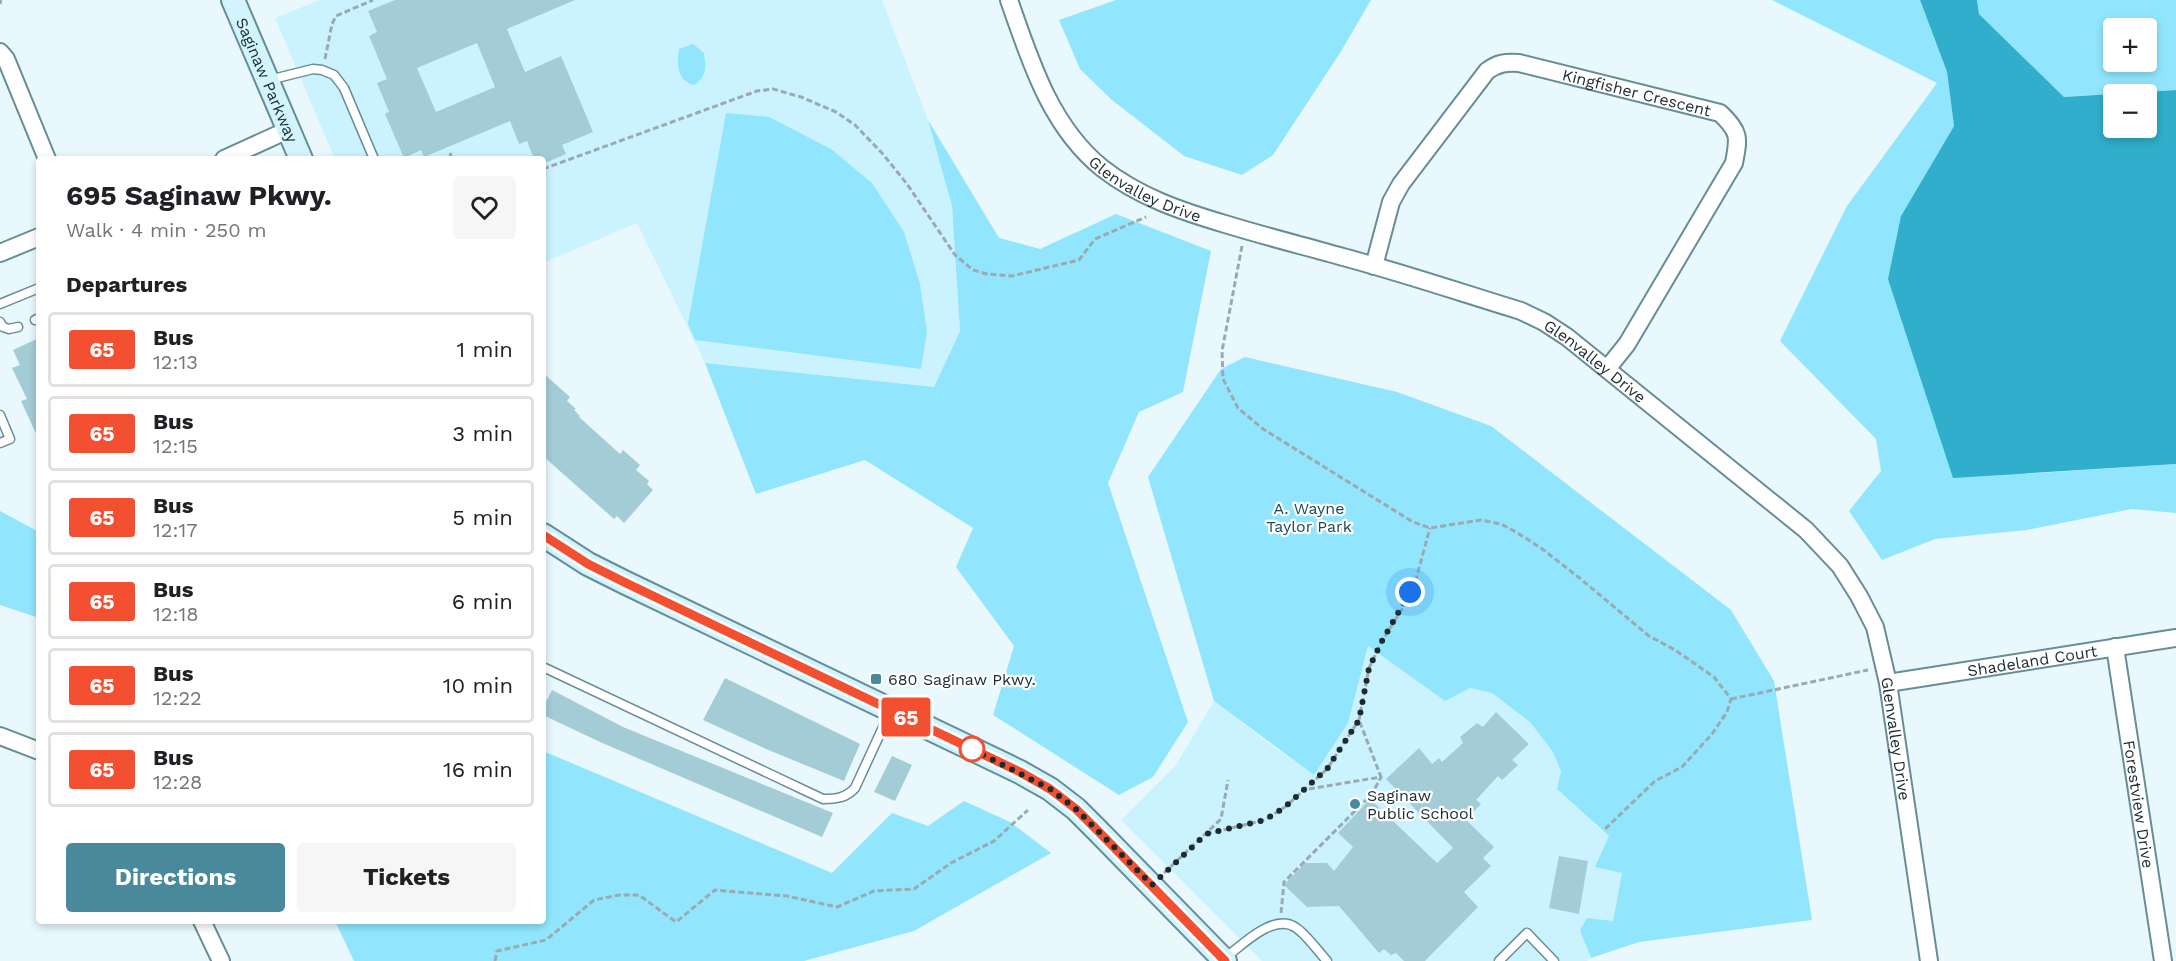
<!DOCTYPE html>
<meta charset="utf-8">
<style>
:root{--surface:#fff;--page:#f6f6f6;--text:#202124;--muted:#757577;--line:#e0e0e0;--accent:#48899b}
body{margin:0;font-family:"Work Sans",sans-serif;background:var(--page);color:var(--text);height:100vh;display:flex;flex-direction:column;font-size:22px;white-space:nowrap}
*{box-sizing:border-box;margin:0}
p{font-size:20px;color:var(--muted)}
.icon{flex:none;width:33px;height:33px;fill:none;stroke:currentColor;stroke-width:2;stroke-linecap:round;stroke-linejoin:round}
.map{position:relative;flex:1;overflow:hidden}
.side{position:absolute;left:36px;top:156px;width:510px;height:768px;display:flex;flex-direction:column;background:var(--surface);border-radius:6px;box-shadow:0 3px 9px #0003}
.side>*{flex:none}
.badge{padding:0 12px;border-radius:4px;font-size:21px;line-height:39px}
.fabs{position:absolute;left:2103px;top:18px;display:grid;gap:12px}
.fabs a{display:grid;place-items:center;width:54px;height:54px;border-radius:6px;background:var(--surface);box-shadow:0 3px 9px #0003;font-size:30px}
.you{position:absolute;width:30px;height:30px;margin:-15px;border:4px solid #fff;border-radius:50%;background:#1a73e8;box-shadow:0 0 0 9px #1a73e833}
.map>.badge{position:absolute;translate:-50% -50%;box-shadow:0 0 0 3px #fff}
h2{padding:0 30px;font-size:22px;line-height:54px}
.round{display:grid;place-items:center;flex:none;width:63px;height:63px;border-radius:6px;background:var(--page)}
.headline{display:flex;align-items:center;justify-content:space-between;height:102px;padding:0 30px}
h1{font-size:28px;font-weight:700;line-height:45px}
.button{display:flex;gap:12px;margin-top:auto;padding:12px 30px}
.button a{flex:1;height:69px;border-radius:6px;background:var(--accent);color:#fff;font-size:24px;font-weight:700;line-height:69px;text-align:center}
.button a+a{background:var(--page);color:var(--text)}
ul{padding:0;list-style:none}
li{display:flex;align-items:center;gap:18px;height:75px;margin:0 12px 9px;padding:0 18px;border:3px solid var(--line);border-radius:6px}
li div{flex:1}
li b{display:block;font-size:22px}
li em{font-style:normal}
li .badge{min-width:66px;font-weight:700;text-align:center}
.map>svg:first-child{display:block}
.built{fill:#cbf3ff}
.green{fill:#91e6fd;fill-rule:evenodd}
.water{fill:#31aecb;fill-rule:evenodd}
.building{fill:#a4ccd7;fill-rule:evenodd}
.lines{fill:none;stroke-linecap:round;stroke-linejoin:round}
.lane-casing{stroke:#678d98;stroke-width:11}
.street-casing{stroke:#678d98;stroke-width:20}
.secondary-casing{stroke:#678d98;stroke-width:26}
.path{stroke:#9aaaaf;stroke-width:3;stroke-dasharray:6 3;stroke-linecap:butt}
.lane{stroke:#fff;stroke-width:8}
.street{stroke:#fff;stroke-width:16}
.secondary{stroke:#d3f4fd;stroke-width:22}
.line-casing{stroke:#fff;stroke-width:14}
.line{stroke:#f25030;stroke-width:9}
.walk{stroke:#1b2b2f;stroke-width:6;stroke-dasharray:0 10.8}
.poi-dot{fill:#48899b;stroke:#fff;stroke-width:2}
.stop-dot{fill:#fff;stroke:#f25030;stroke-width:3}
.labels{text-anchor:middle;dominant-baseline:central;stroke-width:4.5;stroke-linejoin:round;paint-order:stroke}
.street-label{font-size:16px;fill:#1b2b2f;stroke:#fff}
.park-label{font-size:16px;fill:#174a56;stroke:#fff}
.poi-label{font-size:16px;fill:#1b2b2f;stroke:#fff;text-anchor:start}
</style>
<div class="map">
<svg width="2176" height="961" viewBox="0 0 2176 961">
<rect width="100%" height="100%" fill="#e8f8fd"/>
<g class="built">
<polygon points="320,0 882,0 928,120 952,206 960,331 934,387 705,363 637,223 543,263 543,159 335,159 275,18"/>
<polygon points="1368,645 1445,701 1470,688 1492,693 1530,722 1553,752 1561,771 1594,824 1609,836 1622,873 1613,921 1580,929 1591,958 1587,961 1262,961 1121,820 1176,765 1214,701 1271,745 1314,774 1348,723"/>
</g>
<g class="green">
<polygon points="1116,0 1371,0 1340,53 1273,155 1242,175 1184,156 1112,100 1080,69 1059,20"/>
<polygon points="1772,0 1920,0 1947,72 1954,126 1901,216 2026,474 2176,464 2176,513 2132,509 2027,530 1935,539 1882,560 1849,511 1881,471 1876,439 1780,341 1847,206 1937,83"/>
<path d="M1977,0H2176V90L2064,97L1979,14ZM2114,28H2146V62H2114Z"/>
<path d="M693,44L704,53C706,66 707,77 694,85C676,80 677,64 679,49Z"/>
<polygon points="726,113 769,117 831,149 872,183 904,232 920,284 927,332 921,369 695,340 688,324"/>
<polygon points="928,120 999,238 1040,249 1116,214 1211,251 1183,392 1139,412 1108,483 1188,722 1153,777 1119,795 993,715 1014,646 956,567 973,528 865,460 756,494 705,363 934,387 960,331 952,206"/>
<polygon points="1245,357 1397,392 1491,426 1731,610 1774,681 1812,920 1639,942 1591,958 1580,930 1587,918 1613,921 1622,873 1595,867 1609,836 1557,789 1561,771 1553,752 1530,722 1492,693 1470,688 1445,701 1368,646 1348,723 1314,775 1214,701 1148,477 1221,369"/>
<polygon points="0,511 39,532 39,618 0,605"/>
<polygon points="543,751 832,873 892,813 928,826 964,801 1010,822 1051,853 914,931 804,961 354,961 335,921 543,921"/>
</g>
<path class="water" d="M1920,0H1977L1979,14L2064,97L2176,90V464L1953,478L1888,279L1901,216L1954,126L1947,72ZM2114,94H2146V128H2114Z"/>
<g class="building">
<path d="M395,0H575L507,29L525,72L561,56L593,132L562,145L566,154L543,164V159H534L527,141L519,144L510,121L424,157L421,150L404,158L385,114L389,112L377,83L387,79L369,36L377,32L368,11ZM477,43L495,87L436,112L417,68Z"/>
<polygon points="39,338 39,440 21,401 27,399 12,368 20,365 13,350"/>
<polygon points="543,373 570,397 567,401 576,409 574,410 580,416 579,417 620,454 623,450 640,465 636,470 649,481 647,484 653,490 624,523 617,516 614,519 543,456"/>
<polygon points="725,678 860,744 844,781 766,749 703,720"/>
<polygon points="552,690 623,727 833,813 822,837 600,742 543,715 543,708"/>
<polygon points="1496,712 1529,744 1512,760 1518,765 1502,780 1498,776 1476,800 1481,804 1466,820 1494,847 1483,858 1491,866 1464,892 1478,907 1425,961 1404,961 1396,953 1391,955 1384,949 1379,953 1339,906 1307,907 1284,885 1305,863 1327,863 1334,871 1353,847 1338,833 1370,799 1437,863 1453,848 1386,779 1419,748 1432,764 1439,758 1442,762 1463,743 1460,737 1477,723 1483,727"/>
<polygon points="892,756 912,765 895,801 874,792"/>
<polygon points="1559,856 1588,861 1579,914 1549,908"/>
</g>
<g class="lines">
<g class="lane-casing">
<g id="lane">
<polyline points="269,80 313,69 322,70 334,75 344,88 374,159"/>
<polyline points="0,304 39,288"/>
<polyline points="35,320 39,318"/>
<polyline points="0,322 3,327 9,329 18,327"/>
<polyline points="0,415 10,439 0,443"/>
<path d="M543,667L823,799C836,799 846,798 855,788L890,712"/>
<path d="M1225,958C1241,946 1273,913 1295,927C1305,933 1318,951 1327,961"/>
<polyline points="1499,961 1527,933 1554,961"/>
</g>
</g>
<g class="street-casing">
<g id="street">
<path id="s1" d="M1009,0C1030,60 1050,126 1102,168C1139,197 1181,211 1225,224C1264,236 1304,246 1343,257C1403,273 1462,293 1521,311L1544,322L1567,337L1806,530L1840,566L1859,596L1875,627L1888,683L1929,961"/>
<polyline points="0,52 6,59 47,159"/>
<polyline points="224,159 288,130"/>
<polyline points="0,253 39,237"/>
<path id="s2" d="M1374,266L1391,202L1401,184L1487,71C1498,63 1506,62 1519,63L1720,113C1740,132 1739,137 1734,163L1627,344L1607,369"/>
<path id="s3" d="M2115,647L2163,961"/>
<path id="s4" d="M1888,683L2176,638"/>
<polyline points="0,736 39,751"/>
<polyline points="202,921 221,961"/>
</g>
</g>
<g class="secondary-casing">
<g id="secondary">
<path id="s5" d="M233,0L301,159"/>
<polyline points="543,535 588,564 626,583 1020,772 1050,789 1076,809 1097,830 1225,961"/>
</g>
</g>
<g class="path">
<polyline points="0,4 1,0"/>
<polyline points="325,59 332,24 336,16 373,0"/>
<polyline points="450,153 452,159"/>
<polyline points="543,169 757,91 773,89 801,97 836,112 855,125 882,153 907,184 955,255 973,270 987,274 1012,276 1079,260 1095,239 1146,217"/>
<polyline points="1242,246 1222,351 1223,379 1238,408 1263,429 1413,522 1430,528 1481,520 1501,524 1516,532 1541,548 1577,576 1649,636 1675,650 1714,677 1731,699 1727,712 1712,734 1682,767 1655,781 1605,829"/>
<polyline points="1731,699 1868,670"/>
<polyline points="1309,789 1381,777 1359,720"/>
<polyline points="1206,834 1265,820 1285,807 1327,769 1359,720 1369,668 1382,641 1404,606 1416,579 1430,528"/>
<polyline points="1164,873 1221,819 1228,780"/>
<polyline points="1281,913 1284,882 1372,794 1381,777"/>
<polyline points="495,961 497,951 546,940 594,900 619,895 639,895 676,922 715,890 787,896 837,907 874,891 914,889 951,863 994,841 1028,810"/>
</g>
<use href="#lane" class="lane"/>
<use href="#street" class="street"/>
<use href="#secondary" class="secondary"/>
</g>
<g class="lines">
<g class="line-casing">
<polyline id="line" points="543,535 588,564 626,583 1020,772 1050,789 1076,809 1097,830 1225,961"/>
</g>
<use href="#line" class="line"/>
<polyline class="walk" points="972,749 968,747 1050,789 1076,809 1152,885 1206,834 1265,820 1285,807 1327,769 1359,720 1369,668 1382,641 1410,592"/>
</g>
<g class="poi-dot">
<rect x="870" y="673" width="12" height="12" rx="3"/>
<circle cx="1355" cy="804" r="6"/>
</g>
<circle class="stop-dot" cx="972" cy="749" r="12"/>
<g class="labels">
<g class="street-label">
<text stroke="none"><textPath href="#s5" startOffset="87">Saginaw Parkway</textPath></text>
<text stroke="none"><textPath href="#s2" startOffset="384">Kingfisher Crescent</textPath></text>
<text stroke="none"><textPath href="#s1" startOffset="243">Glenvalley Drive</textPath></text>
<text stroke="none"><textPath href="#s1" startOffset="729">Glenvalley Drive</textPath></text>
<text stroke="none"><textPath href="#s4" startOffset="146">Shadeland Court</textPath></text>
<text stroke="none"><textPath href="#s1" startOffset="1233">Glenvalley Drive</textPath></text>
<text stroke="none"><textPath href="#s3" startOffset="159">Forestview Drive</textPath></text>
</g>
<g class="park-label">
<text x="1309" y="508">A. Wayne<tspan x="1309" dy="18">Taylor Park</tspan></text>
</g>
<g class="poi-label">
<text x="888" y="679">680 Saginaw Pkwy.</text>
<text x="1367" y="795">Saginaw<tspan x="1367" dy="18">Public School</tspan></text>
</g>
</g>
</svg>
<div class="fabs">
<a>+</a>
<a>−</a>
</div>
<div class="you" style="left:1410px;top:592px"></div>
<b class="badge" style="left:906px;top:717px;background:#f25030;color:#fff">65</b>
<section class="side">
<div class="headline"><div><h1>695 Saginaw Pkwy.</h1><p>Walk · 4 min · 250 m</p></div><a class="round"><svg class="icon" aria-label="heart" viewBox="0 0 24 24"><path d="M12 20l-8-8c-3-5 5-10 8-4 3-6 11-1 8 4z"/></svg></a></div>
<h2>Departures</h2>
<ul>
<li><span class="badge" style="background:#f25030;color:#fff">65</span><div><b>Bus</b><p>12:13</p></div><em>1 min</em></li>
<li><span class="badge" style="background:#f25030;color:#fff">65</span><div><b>Bus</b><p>12:15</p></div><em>3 min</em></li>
<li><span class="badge" style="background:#f25030;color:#fff">65</span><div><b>Bus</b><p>12:17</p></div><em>5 min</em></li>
<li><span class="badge" style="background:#f25030;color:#fff">65</span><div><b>Bus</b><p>12:18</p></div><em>6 min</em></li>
<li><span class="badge" style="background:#f25030;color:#fff">65</span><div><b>Bus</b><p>12:22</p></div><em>10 min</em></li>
<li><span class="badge" style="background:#f25030;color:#fff">65</span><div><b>Bus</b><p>12:28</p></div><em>16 min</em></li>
</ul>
<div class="button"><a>Directions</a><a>Tickets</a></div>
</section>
</div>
